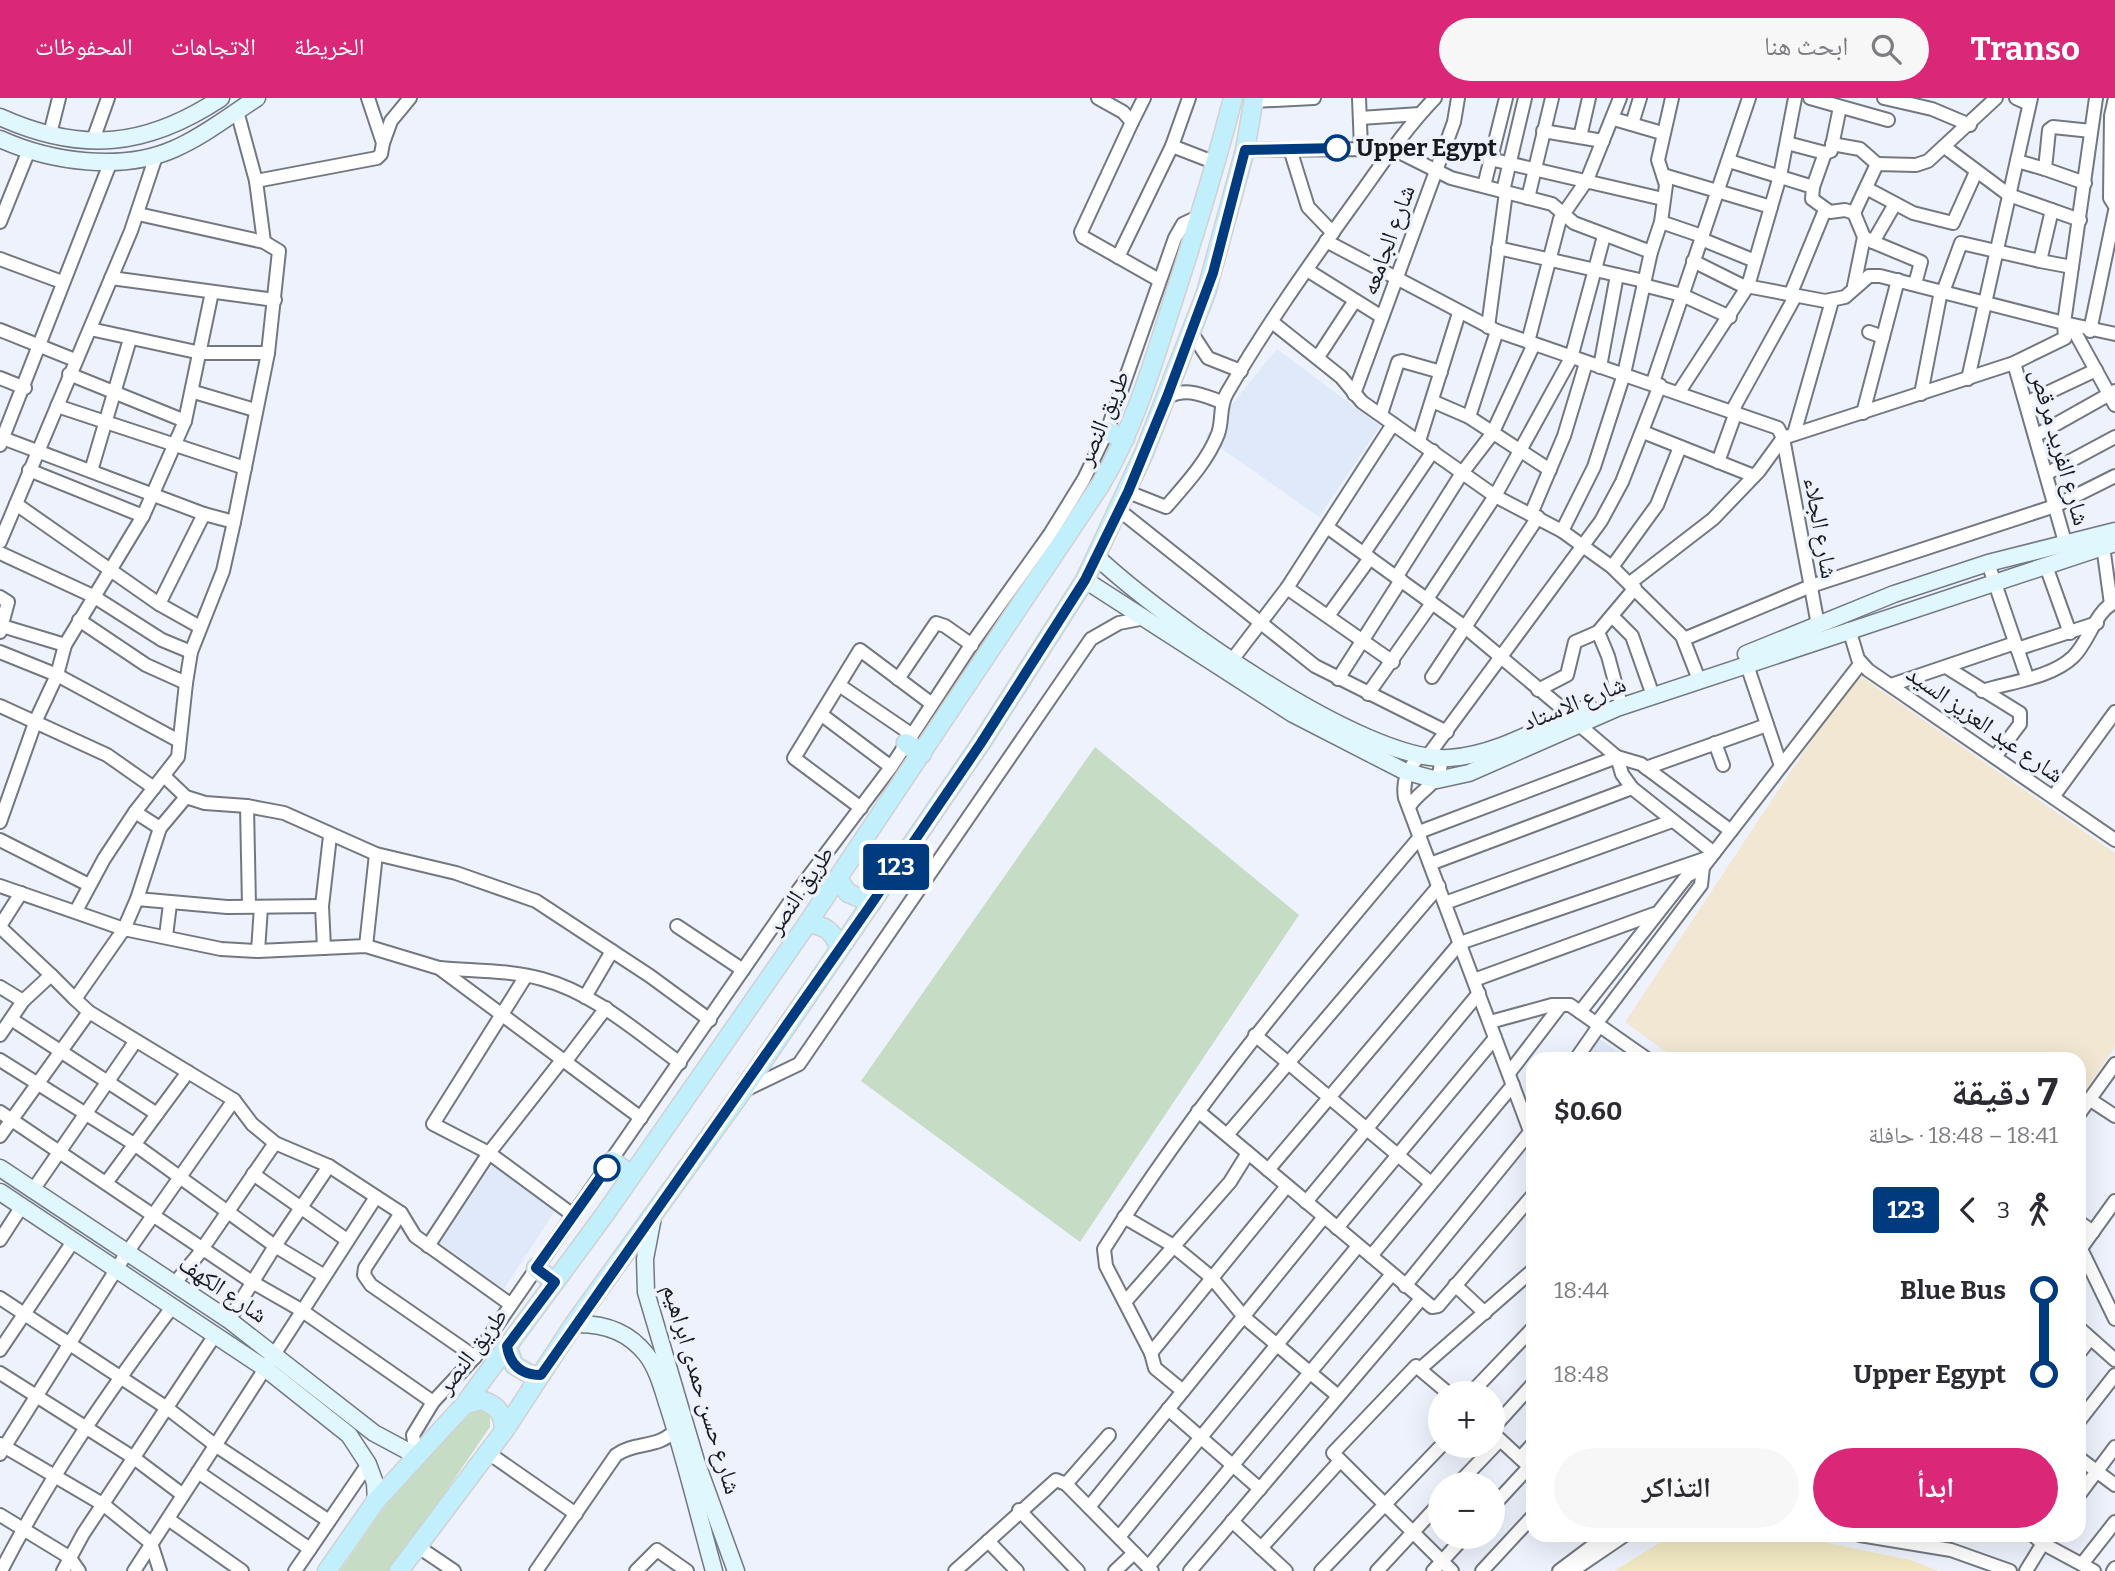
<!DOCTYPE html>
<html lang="ar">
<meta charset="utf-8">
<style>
:root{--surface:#fff;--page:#f7f7f7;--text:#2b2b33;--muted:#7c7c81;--accent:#db2777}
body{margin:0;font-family:Bitter,"Noto Naskh Arabic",serif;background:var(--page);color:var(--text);direction:rtl;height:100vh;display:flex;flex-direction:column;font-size:26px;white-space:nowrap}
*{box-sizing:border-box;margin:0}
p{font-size:23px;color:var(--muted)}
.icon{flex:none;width:38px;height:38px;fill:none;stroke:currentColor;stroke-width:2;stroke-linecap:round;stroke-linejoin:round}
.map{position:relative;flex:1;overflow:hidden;direction:ltr}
.drawer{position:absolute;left:1526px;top:954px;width:560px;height:490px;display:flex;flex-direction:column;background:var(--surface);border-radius:21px;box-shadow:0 7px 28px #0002;direction:rtl}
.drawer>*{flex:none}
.badge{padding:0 14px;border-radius:5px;font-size:24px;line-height:46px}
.tools{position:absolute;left:1428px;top:1283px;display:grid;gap:14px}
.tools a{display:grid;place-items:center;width:77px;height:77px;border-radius:50%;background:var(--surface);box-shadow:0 7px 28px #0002;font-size:35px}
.map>.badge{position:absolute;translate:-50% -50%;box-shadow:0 0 0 4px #fff}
.legs{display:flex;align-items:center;gap:10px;height:77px;padding:0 28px;font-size:23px}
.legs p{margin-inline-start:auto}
.summary{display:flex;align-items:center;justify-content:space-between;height:119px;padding:0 28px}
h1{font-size:38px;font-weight:700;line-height:52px}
.action{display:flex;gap:14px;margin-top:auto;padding:14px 28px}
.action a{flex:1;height:80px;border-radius:42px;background:var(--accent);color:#fff;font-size:28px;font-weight:700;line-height:80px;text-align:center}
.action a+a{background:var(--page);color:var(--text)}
ul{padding:0 28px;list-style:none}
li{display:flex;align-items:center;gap:24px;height:84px;font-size:26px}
li i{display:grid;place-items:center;width:10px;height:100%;margin:0 9px;background:currentColor}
li i::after{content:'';width:18px;height:18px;margin:-9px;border:5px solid;border-radius:50%;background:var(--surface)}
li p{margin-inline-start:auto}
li:first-child i{background:linear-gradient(#0000 50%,currentColor 0)}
li:last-child i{background:linear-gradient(currentColor 50%,#0000 0)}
header{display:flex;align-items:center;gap:42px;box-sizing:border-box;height:98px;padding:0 35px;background:var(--accent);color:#fff}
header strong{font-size:33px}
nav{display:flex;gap:38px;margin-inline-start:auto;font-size:24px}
.search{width:490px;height:63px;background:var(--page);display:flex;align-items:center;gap:18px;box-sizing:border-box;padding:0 24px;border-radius:38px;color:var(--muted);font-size:26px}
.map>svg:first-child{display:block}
.industrial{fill:#f1e7d2}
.built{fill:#e0e9fa}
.green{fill:#c7dcc5}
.sand{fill:#f2e9c3}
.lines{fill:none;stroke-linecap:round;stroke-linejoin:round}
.street-casing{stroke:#737880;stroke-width:16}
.secondary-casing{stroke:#737880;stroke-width:19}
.primary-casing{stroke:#d1d1d2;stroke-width:21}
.street{stroke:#fff;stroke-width:12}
.secondary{stroke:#e0f7fd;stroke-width:16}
.primary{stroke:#c1effb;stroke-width:18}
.line-1-casing{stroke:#fff;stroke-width:16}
.line-1{stroke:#003b80;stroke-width:10}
.stop-1-dot{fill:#fff;stroke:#003b80;stroke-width:3.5}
.labels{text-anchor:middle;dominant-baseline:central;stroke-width:7;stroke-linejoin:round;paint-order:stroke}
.stop-label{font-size:24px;font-weight:bold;fill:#181a1d;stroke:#edf2fc;text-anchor:start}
.street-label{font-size:24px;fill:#181a1d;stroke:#edf2fc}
</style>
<header>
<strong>Transo</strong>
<div class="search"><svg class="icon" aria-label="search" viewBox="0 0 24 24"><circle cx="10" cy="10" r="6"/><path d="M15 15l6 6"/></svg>ابحث هنا</div>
<nav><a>الخريطة</a><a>الاتجاهات</a><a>المحفوظات</a></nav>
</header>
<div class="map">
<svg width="2115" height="1473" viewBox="0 0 2115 1473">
<rect width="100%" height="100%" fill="#edf2fc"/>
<polygon class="industrial" points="1856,575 2115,755 2115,949 2079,1001 2079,961 1676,961 1625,924"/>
<g class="built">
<polygon points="1277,251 1380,328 1319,419 1205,339"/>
<polygon points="1599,941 1629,961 1585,961"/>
<polygon points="492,1067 556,1111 504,1191 440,1145"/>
</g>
<g class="green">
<polygon points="1095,649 1299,817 1080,1144 861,983"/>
<polygon points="474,1312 484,1312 490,1318 490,1329 391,1473 340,1473 400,1387"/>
</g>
<polygon class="sand" points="1672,1437 1789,1437 1910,1462 1938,1473 1614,1473"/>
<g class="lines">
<g class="street-casing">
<g id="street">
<polyline points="1098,0 1123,14 1132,24 1081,134 1083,139 1159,182"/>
<polyline points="1359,0 1361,50"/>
<polyline points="1810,0 1888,22"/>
<polyline points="1884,0 1932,11 1970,27"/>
<polyline points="2016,0 2029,6"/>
<polyline points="2096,0 2064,225 2115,236"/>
<polyline points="2115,0 2111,18 2110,100 2115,108"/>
<polyline points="1254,3 1314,0"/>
<polyline points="237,13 256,83 377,60 381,56 383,45 368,0"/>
<polyline points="1360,20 1420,16"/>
<polyline points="1614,21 1662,35"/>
<polyline points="1132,24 1144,0"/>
<polyline points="1632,26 1640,0"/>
<polyline points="1543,33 1603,43"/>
<polyline points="50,36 59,0"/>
<polyline points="1580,39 1589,0"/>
<polyline points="93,42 108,0"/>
<polyline points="383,45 391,23 410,0"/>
<polyline points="1787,45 1825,55 1831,53 1840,9"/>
<polyline points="1832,46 1860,51 1877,66"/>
<polyline points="1172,48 1216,65"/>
<polyline points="1946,50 2009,97 2080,122"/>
<polyline points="1290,51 1308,109 1333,135"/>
<polyline points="1245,52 1393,51 1451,80 1552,106 1574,125 1651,154"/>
<polyline points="1490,61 1663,101"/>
<polyline points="1729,63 1813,89 1812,101 1830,114 1845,112 1854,115 1864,139 1854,188"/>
<polyline points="2017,63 2045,71"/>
<polyline points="1663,77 1771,109"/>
<polyline points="256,83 264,144"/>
<polyline points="2085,85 2045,71 2049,32 2053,29 2091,33"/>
<polyline points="1484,88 1506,0"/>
<polyline points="1813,89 1825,55"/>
<polyline points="1866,90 1913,115 1953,125 1976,74"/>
<polyline points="1503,93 1525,0"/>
<polyline points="1528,100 1552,0"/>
<polyline points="1854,115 1877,66 1916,67 1928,63 1996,0"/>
<polyline points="0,124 29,52"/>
<polyline points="1661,124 1702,138"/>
<polyline points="1701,141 1755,163"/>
<polyline points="1868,141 1873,144 1895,106"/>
<polyline points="1326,143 1497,233 1778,330 1783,340 1818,527"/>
<polyline points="1873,144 1921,164 1915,186"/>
<polyline points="1498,150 1644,183"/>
<polyline points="1118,159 1172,48 1189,0"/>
<polyline points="0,161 62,184"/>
<polyline points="2040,163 2072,169"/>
<polyline points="1307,172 1382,219"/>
<polyline points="111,180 275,202"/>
<polyline points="1643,187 1682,197 1730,219"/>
<polyline points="1943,194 1961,145 2040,163 2052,112"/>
<polyline points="1791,195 1825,112"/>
<polyline points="1272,224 1341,279 1362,304 1495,398 1562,433 1612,469 1682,538 1696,574"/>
<polyline points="2071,227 2115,307"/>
<polyline points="1488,229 1506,94"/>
<polyline points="90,231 201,255 268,255"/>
<polyline points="0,232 75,262"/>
<polyline points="2090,233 2115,113"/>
<polyline points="1191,234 1208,260 1241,273"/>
<polyline points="1869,234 1883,239"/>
<polyline points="1528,244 1560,121 1587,82 1620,0"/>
<polyline points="1318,259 1354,204"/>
<polyline points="2014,265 2065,444"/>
<polyline points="1600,269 1617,177"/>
<polyline points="69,276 185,323"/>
<polyline points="0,280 25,290"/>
<polyline points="1968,281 2031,0"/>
<polyline points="1653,284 1749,0"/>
<polyline points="194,294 255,312"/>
<polyline points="1679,294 1748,188 1780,78 1795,0"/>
<polyline points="1354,296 1454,24 1458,0"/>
<polyline points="1921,296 1941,193"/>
<path d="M1167,299C1188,289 1202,297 1222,304"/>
<polyline points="1432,303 1469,319 1550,372"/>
<polyline points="2026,305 2096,272"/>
<polyline points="57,308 245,370"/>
<polyline points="1732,313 1796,197"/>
<polyline points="1863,315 1898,182"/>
<polyline points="1381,316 1398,264 1402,263 1441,274"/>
<polyline points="1469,319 1497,233"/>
<polyline points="1643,334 1754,378"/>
<polyline points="1794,336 1832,203"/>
<polyline points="2035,338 2115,293"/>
<polyline points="0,339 204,416"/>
<polyline points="1419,343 1459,215"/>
<polyline points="0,347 111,63"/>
<polyline points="1718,364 1736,314"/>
<polyline points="29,372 143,418"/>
<polyline points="91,373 130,241"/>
<polyline points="2046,376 2115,339"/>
<path d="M1128,394L1166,409C1185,387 1207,364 1218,336C1223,322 1219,308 1227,295C1264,231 1307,170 1351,109C1378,72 1403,33 1435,0"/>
<polyline points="16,406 159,506"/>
<polyline points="1119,412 1315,568 1447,634"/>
<polyline points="1531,416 1564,338 1586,265"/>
<polyline points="1327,429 1465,529 1570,617"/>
<polyline points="1562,433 1594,369 1624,276 1651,154 1661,124 1666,87 1658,62 1672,0"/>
<polyline points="0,444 131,133 156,58"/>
<polyline points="2103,448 2111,506"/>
<polyline points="0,455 93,498 162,542 191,554"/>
<polyline points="1364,455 1433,353"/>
<polyline points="1988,465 2027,579"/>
<polyline points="2046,468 2070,535"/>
<polyline points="1612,469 1657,407 1680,349"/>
<polyline points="1397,478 1462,375 1492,336 1534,246"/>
<polyline points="1630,485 1713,421 1759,373 1783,340 2014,265 2065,240 2064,225 1880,178 1869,178 1845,199 1825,203 1741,187 1693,163"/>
<polyline points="1287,490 1393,564"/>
<polyline points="0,499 8,504 0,534"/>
<polyline points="1427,501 1495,398 1571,260 1604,138"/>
<polyline points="1328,518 1370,460"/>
<polyline points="1612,518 1632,538 1650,589"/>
<polyline points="79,522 146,567 186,585 191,554 223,473 234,424 268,255 279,153 264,144 138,116"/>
<polyline points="2,528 65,547"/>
<polyline points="200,529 159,506 204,416 234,424"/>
<polyline points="1849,531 1858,561 1868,572 2115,742"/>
<polyline points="1598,534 1608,558 1619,599"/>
<polyline points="1684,541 1811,488 2055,408 2115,378"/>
<polyline points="2017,551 2097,525"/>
<polyline points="0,554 57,577 179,643"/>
<polyline points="1232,562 1287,490 1393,326"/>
<polyline points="1747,567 1781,668"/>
<polyline points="1946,569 2020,615 2020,626 1995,659"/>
<polyline points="1432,579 1538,419"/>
<polyline points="898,581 936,525 945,528 972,547"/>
<polyline points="1338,581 1401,482"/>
<polyline points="839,587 911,636"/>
<polyline points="1891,587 2015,545"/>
<polyline points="1538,592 1567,577 1575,544 1598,534 1635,490"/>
<path d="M1982,593C2010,584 2051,580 2073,559C2089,544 2095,513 2115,504"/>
<polyline points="1368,596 1432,505"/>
<polyline points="0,608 107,657 154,690"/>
<polyline points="822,617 891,669"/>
<polyline points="1578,626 1617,659 1622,676 1632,690 1714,755"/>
<polyline points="1715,645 1723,667"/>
<path d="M1421,657C1408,669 1402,683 1405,700L1533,1041"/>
<polyline points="1427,659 1601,423 1622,384 1660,287"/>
<polyline points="1646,670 1767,627"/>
<polyline points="164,678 186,699 205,705 247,708 284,715 376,756 456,775 536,803 650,878 710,922"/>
<polyline points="2053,699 2115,614"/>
<polyline points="247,708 249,808"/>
<path d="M1409,709C1420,690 1445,685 1440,660"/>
<polyline points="861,710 794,660 860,552 932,606"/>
<polyline points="135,714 160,730"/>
<polyline points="0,724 36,622 57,577 65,547 143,418 185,323 212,194"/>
<polyline points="1419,734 1617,659 1641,666 1731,733"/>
<polyline points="0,742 89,787"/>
<polyline points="1430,766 1632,690"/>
<polyline points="0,788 124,831 221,851 258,853 366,848 439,870 641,1020"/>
<polyline points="137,801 160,730 186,699"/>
<polyline points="1445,805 1672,723"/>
<polyline points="76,813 104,761 135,714 178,659 186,585"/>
<polyline points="0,828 21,795"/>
<polyline points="677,828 743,872"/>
<polyline points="0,829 51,877"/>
<polyline points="166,838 170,806"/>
<polyline points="366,848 376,756"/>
<polyline points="324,850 322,808 330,738"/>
<polyline points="258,853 261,809"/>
<path d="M440,870C473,873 509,872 542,881C594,895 637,934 680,965"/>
<polyline points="1474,882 1654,816"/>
<polyline points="0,889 23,903"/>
<polyline points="585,899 612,853"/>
<polyline points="89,914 234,1002 252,1026 275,1045 329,1068 401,1115 415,1138 510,1206"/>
<polyline points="1580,914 1687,778 1703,769 1861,565"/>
<polyline points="11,921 157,1016"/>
<polyline points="1490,924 1552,907 1570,907 1647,961"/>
<polyline points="1596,926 1701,787 1703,769"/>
<polyline points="0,937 23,903 51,877 75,901"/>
<polyline points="1255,937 1431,1085"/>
<polyline points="1576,961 1599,928"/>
<polyline points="0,962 134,1046 275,1148 229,1222"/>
<polyline points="562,962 489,1055 573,1117"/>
<polyline points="565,964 606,910"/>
<polyline points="1509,975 1561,907"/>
<polyline points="741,994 799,966 1091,541 1119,525 1145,520"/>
<polyline points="2089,1001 2115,1018"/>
<polyline points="1198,1013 1432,1209 1438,1208 1533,1097"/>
<polyline points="0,1014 252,1184 301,1212 433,1304"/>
<polyline points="2079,1016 2115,966"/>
<polyline points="1227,1037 1439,788"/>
<polyline points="0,1038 89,914 75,901 124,831 137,801 227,809 322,808"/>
<polyline points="1268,1072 1460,845 1710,759"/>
<polyline points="253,1076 347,1142"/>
<polyline points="106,1085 188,974"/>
<path d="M1287,1088L1151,1255L1106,1168L1104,1151C1197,1004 1308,871 1420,739"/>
<polyline points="33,1092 135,944"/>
<polyline points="1306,1104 1479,895"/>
<polyline points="401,1115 365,1170 364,1177 371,1187 475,1259"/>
<polyline points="1124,1119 1172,1147 1211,1179 1245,1220 1338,1298"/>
<polyline points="2079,1124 2093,1134"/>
<polyline points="1337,1130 1495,940"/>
<polyline points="0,1142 22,1108"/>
<polyline points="428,1148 489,1055 433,1026 526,878"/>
<polyline points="2081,1151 2115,1221"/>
<polyline points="2079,1153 2115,1103"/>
<polyline points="1371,1158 1513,987"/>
<polyline points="323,1177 275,1148 329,1068"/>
<polyline points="174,1186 198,1157 275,1045"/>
<polyline points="1455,1187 1485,1215"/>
<polyline points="1405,1188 1530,1034"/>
<polyline points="0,1200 167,1310 215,1347 329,1423"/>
<polyline points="1125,1204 1230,1084 1248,1055"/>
<polyline points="2079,1230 2115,1262"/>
<polyline points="0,1252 74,1142"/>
<polyline points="1151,1255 1155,1270 1183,1293"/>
<polyline points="2079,1255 2090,1241"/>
<polyline points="1421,1270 1533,1172"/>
<polyline points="0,1275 134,1360 183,1397"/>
<polyline points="1448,1295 1416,1268 1333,1355 1452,1473"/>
<polyline points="1471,1295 1533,1230"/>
<polyline points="1168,1311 1260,1391"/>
<polyline points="2079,1323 2115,1277"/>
<polyline points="1493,1330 1533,1286"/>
<polyline points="1496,1338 1533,1372"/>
<polyline points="0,1346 104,1407 151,1445 160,1473"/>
<polyline points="487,1354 576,1416"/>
<polyline points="0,1356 126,1156 234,1002"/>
<polyline points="416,1356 413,1337 433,1304 475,1259 794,798 891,669 973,544 1050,436 1084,381 1107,333 1175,140 1183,126 1200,118"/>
<polyline points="1520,1360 1533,1346"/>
<polyline points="2079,1360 2115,1387"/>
<polyline points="198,1374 310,1451"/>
<polyline points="1066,1386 1109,1337"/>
<polyline points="1458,1386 1500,1342"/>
<polyline points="2079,1397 2115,1349"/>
<polyline points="1493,1408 1529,1369"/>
<polyline points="1089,1409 1324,1119"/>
<polyline points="1019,1412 1078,1473"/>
<polyline points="0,1417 69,1459 79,1473"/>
<polyline points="168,1421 242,1473"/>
<polyline points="1232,1423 1286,1473"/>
<polyline points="1860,1437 1951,1452 2010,1473"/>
<polyline points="2033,1437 2042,1445 2094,1473"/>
<polyline points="1119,1439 1358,1148"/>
<polyline points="988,1443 1017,1473"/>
<polyline points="417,1448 454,1473"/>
<polyline points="1261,1450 1339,1364"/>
<polyline points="2082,1466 2115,1424"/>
<polyline points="1148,1469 1392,1176"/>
<path d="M1,1473C49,1379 109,1293 173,1208"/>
<polyline points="63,1473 83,1436 215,1237"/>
<polyline points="134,1473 376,1099"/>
<polyline points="295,1473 368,1366"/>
<path d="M536,1473L616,1357C635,1343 659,1351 675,1332"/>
<polyline points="636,1473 657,1452 687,1473"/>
<polyline points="955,1473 1056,1382 1066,1386 1152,1473"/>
<polyline points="1115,1473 1134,1455"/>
<polyline points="1190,1473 1421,1201"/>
<polyline points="1321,1473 1441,1348"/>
<polyline points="1377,1473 1440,1405"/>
<polyline points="1433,1473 1465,1438"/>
<polyline points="1482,1473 1533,1418"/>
<polyline points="1559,1473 1607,1437"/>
<polyline points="1572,1473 1625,1437"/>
<polyline points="2026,1473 2048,1437"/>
<polyline points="2113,1473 2115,1470"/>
</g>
</g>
<g class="secondary-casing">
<g id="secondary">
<path d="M0,19C82,56 147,49 221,0"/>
<path d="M0,41C51,64 122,74 174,51C204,38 230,17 257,0"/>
<path d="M1098,460C1161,519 1363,665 1449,660C1498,657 1545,627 1589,609"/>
<polyline points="1085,482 1293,616 1404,673 1437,682 1469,675 1617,610 2115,445"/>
<polyline points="1746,556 1894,496 1988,465 2115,433"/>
<polyline points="0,1070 229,1222 374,1335 415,1357"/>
<polyline points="0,1094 266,1271 349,1337 368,1366 375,1385 376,1403"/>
<polyline points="653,1119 645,1161 646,1194 696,1363 736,1473"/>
<path d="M574,1226C602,1225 628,1233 646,1256C658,1271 663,1293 669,1311C686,1364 699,1419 714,1473"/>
</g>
</g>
<g class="primary-casing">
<g id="primary">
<polyline points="1107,333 1125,341"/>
<polyline points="906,645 922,656"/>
<polyline points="838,781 848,795 872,805"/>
<path d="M807,826C824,826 834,834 839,850"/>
<polyline points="612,1063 632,1077"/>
<polyline points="536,1170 555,1184"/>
<polyline points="507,1248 514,1267 531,1277 541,1277"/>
<path d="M464,1307L480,1302C497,1306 504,1316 504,1333"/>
<path d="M327,1473L376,1403L464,1307L605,1116L807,826L1101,386C1134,330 1152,268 1172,206C1194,138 1215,70 1233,0"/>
<polyline points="399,1473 504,1333 574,1226 741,995 981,645 1085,482 1144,355 1206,195 1245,52 1254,0"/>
</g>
</g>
<use href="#street" class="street"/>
<use href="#secondary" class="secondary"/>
<use href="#primary" class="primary"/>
</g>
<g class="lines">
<g class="line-1-casing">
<path id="line-1" d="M607,1070L536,1170L555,1184L507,1248C510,1267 521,1277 541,1277L872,805L981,645L1085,482L1128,394L1167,299L1213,175L1245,52L1337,50"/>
</g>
<use href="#line-1" class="line-1"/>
</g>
<g class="stop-1-dot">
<circle cx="1337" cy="50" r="12"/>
<circle cx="607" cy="1070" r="12"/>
</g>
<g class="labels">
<g class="stop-label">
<text x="1356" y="50">Upper Egypt</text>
</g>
<g class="street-label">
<text transform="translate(1388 142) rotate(-70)">شارع الجامعه</text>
<text transform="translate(1103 320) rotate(-67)">طريق النصر</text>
<text transform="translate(2060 349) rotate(74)">شارع الفريد مرقص</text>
<text transform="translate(1821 430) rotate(80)">شارع الجلاء</text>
<text transform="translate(1574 605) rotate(-22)">شارع الاستاد</text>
<text transform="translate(1985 626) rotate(35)">شارع عبد العزيز السيد</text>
<text transform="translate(800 792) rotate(-56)">طريق النصر</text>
<text transform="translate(223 1191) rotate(34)">شارع الكهف</text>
<text transform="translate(472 1253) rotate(-53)">طريق النصر</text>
<text transform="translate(702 1291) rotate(73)">شارع حسن حمدى ابراهيم</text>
</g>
</g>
</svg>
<div class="tools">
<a>+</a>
<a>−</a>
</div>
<b class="badge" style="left:896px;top:769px;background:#003b80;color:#fff">123</b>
<section class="drawer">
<div class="summary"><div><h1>7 دقيقة</h1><p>18:41 – 18:48 · حافلة</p></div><b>$0.60</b></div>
<div class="legs"><svg class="icon" aria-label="walk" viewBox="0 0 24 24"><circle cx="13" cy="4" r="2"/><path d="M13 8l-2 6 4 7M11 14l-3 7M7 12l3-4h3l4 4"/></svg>3<svg class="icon" aria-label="back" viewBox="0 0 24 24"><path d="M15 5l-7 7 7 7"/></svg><b class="badge" style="background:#003b80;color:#fff">123</b></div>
<ul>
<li><i style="color:#003b80"></i><b>Blue Bus</b><p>18:44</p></li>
<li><i style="color:#003b80"></i><b>Upper Egypt</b><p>18:48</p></li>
</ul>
<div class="action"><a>ابدأ</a><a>التذاكر</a></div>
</section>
</div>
